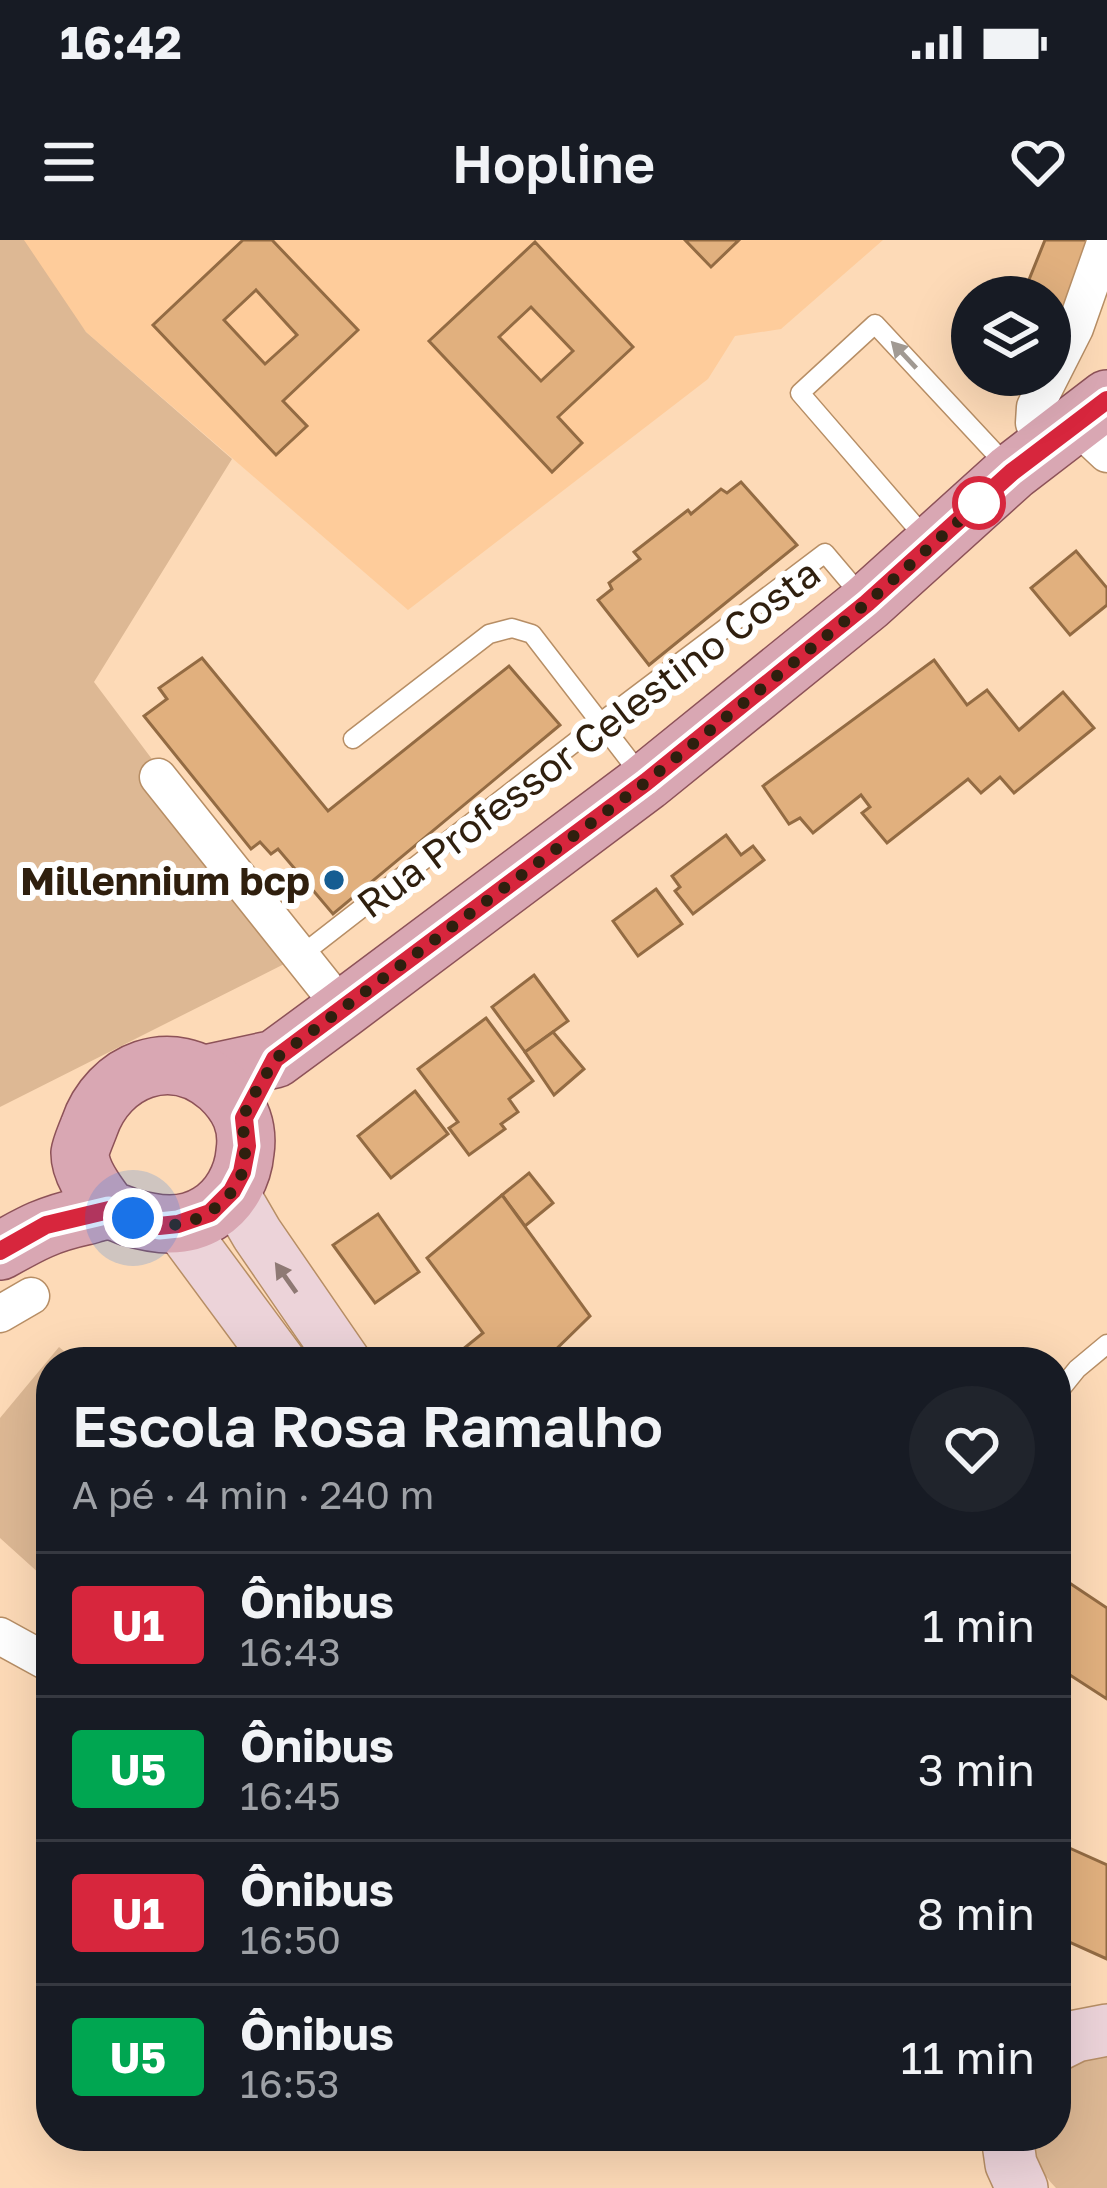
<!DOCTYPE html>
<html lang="pt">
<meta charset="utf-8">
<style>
:root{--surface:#171b24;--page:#20242c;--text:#f1f3f6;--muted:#9ea1a6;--line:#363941}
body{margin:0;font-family:"Golos Text",sans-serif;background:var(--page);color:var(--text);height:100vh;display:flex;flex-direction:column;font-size:45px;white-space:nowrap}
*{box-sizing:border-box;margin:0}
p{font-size:39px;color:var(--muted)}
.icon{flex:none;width:66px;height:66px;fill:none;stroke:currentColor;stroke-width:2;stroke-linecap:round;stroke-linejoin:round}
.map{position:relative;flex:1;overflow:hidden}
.details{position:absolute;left:36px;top:1107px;width:1035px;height:804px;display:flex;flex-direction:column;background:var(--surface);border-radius:48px;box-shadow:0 12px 48px #0002}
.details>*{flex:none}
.badge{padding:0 24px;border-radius:9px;font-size:42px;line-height:78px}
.buttons{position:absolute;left:951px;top:36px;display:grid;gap:24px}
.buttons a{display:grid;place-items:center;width:120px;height:120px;border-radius:50%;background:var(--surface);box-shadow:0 12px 48px #0002;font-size:60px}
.you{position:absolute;width:60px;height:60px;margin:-30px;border:9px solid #fff;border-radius:50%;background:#1a73e8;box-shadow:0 0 0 18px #1a73e833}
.map>.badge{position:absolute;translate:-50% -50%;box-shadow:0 0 0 6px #fff}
.round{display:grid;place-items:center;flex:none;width:126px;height:126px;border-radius:63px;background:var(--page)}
.summary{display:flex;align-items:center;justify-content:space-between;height:204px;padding:0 36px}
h1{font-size:57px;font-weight:600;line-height:90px}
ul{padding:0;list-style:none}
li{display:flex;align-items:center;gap:36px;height:144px;padding:0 36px;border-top:3px solid var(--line)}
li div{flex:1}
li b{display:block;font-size:45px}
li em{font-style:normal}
li .badge{min-width:132px;font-weight:700;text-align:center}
.status{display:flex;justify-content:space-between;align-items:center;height:84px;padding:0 60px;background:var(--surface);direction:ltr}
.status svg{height:33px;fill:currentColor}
header{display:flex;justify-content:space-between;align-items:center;height:156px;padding:0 36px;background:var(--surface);font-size:54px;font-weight:600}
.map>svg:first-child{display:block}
.built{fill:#fecc9b}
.green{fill:#ddb894}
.building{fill:#e1b07e;stroke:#936b43;stroke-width:3;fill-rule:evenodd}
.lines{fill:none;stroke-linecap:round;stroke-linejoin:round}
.service-casing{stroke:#b78e65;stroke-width:21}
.minor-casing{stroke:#b78e65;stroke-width:39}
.secondary-casing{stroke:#b78e65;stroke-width:54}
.primary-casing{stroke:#8d5258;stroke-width:60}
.service{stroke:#fff;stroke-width:18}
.minor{stroke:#fff;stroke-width:36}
.secondary{stroke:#ecd3d9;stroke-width:51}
.primary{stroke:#d9a7b3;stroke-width:57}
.oneway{fill:#a19a93}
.oneway2{fill:#8e7974}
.line-casing{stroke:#fff;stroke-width:27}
.line{stroke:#d7263d;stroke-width:18}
.walk{stroke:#2f1f0e;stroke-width:12;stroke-dasharray:0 21.6}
.stop-dot{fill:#fff;stroke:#d7263d;stroke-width:6}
.poi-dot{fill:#165d92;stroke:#fff;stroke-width:4.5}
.labels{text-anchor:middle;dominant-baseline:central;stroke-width:12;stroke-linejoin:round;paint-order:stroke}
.street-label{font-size:39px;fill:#2f1f0e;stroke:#fff}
.poi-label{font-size:39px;font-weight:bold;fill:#2f1f0e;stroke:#fff;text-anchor:end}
</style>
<div class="status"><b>16:42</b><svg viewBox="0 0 49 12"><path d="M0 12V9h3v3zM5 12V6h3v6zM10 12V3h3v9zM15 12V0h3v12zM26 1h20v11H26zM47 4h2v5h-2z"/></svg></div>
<header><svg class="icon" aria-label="menu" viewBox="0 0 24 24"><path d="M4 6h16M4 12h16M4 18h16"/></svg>Hopline<svg class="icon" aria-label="heart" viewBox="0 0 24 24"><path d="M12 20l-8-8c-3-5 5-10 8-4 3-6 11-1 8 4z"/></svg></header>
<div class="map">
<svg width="1107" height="1948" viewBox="0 0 1107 1948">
<rect width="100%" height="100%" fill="#fddab7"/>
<polygon class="built" points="18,0 883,0 781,89 735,96 708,139 408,370 86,92"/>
<g class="green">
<polygon points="0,0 24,0 86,92 232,219 94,442 300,716 0,867"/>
<polygon points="59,1107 77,1122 51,1122 51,1344 0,1298 0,1178"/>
<path d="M1107,1812V1948H1056C1041,1933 1034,1917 1032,1896H1056V1834L1075,1820Z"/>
</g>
<g class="building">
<path d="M243,0H272L358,90L283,161L307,186L276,215L153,85ZM256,50L297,95L265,124L224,80Z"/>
<polygon points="685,0 739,0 711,27"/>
<polygon points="1045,0 1097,0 1066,80 1050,73 1050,57 1022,57"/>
<path d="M535,2L633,107L558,177L582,203L552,232L429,101ZM531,67L573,111L541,141L499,97Z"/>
<polygon points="741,242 797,305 649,425 598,360 612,349 609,343 640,319 634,312 688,270 691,274 721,249 727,253"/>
<polygon points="1076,311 1107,348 1107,365 1070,395 1031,348"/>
<polygon points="202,418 328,571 509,426 560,485 333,674 278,609 271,614 260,602 251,609 144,476 167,459 159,448"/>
<polygon points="934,420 967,465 987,450 1019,490 1063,452 1094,488 1014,553 1000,537 981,553 968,539 887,603 862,573 870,567 861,555 813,593 800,578 789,584 763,546"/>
<polygon points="726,595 741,615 753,606 764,620 693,674 675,651 680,647 672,636"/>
<polygon points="656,649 682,684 638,716 613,681"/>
<polygon points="534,735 568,781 525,812 492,767"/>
<polygon points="486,778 533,841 509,859 518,872 501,884 505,889 469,915 449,888 458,882 418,829"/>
<polygon points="553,792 584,829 554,855 525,812"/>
<polygon points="415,851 448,894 391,938 358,896"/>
<polygon points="529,933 553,963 525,986 502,955"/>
<polygon points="502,955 590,1076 543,1122 447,1122 483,1093 427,1018"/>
<polygon points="378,974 419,1032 375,1063 333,1005"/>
<polygon points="1056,1334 1107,1368 1107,1459 1056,1426"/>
<polygon points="1056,1602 1107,1625 1107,1719 1056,1696"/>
</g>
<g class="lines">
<g class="service-casing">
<g id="service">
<polyline points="928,301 800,153 875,84 1009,228"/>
<polyline points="353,499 489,394 512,388 532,394 643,538"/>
<polyline points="300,716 601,482 825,313 864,359"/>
<polyline points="1056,1155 1077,1129 1107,1104"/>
</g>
</g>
<g class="minor-casing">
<g id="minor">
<polyline points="1075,184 1107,214"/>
<polyline points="1043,209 1034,183 1035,167 1075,88 1106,0"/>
<polyline points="158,537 343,769"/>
<polyline points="0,1074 31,1056"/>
<polyline points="0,1396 51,1424"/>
</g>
</g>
<g class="secondary-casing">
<g id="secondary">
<polyline points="232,951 257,994 345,1122"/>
<polyline points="178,984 280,1122"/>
<polyline points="1056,1806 1076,1796 1107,1790"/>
<polyline points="1007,1896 1011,1924 1022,1948"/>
</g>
</g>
<g class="primary-casing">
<g id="primary">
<polyline points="205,834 275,819 343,769 646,542 867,363 1012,232 1107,159"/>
<path d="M0,1011C32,993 48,984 85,976C93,974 103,970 111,971C118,972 123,975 129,977C156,985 184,989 209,973C230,960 243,936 245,912C249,885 239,865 220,847C172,804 108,830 89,887C86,895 81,906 80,913C80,934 98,955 109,970"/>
</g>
</g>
<use href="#service" class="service"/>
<use href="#minor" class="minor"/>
<use href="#secondary" class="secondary"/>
<use href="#primary" class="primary"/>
</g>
<defs><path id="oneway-solid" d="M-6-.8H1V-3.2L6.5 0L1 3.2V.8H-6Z" transform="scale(3)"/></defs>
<use class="oneway" href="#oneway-solid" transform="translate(904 115) rotate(-133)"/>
<use class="oneway2" href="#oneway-solid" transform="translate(286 1038) rotate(-125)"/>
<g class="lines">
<g class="line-casing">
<polyline id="line" points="0,1011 46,985 109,970 159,986 178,984 210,973 232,951 242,932 247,906 244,878 275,819 646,542 867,363 1012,232 1107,160"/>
</g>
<use href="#line" class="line"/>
<path class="walk" d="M133,978C142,981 152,985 160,985C194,988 231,964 242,933C249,912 241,893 244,877C247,863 268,833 275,819L646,542L867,363L979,263"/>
</g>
<circle class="stop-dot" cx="979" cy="263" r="24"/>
<circle class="poi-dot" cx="334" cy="640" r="12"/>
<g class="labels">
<g class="street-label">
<text transform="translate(588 498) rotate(-37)">Rua Professor Celestino Costa</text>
</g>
<g class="poi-label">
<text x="310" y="640">Millennium bcp</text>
</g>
</g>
</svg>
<div class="buttons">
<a><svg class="icon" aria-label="layers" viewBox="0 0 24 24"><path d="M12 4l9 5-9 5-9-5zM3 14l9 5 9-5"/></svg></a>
</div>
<div class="you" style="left:133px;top:978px"></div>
<section class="details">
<div class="summary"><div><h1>Escola Rosa Ramalho</h1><p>A pé · 4 min · 240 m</p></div><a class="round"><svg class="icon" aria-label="heart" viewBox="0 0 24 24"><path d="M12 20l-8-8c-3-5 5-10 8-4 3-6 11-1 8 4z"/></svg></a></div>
<ul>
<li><span class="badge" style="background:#d7263d;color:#fff">U1</span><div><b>Ônibus</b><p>16:43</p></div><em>1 min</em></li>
<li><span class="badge" style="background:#00a651;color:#fff">U5</span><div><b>Ônibus</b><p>16:45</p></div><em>3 min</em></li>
<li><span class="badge" style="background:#d7263d;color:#fff">U1</span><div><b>Ônibus</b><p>16:50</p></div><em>8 min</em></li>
<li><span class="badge" style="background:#00a651;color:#fff">U5</span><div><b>Ônibus</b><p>16:53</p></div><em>11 min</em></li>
</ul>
</section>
</div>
